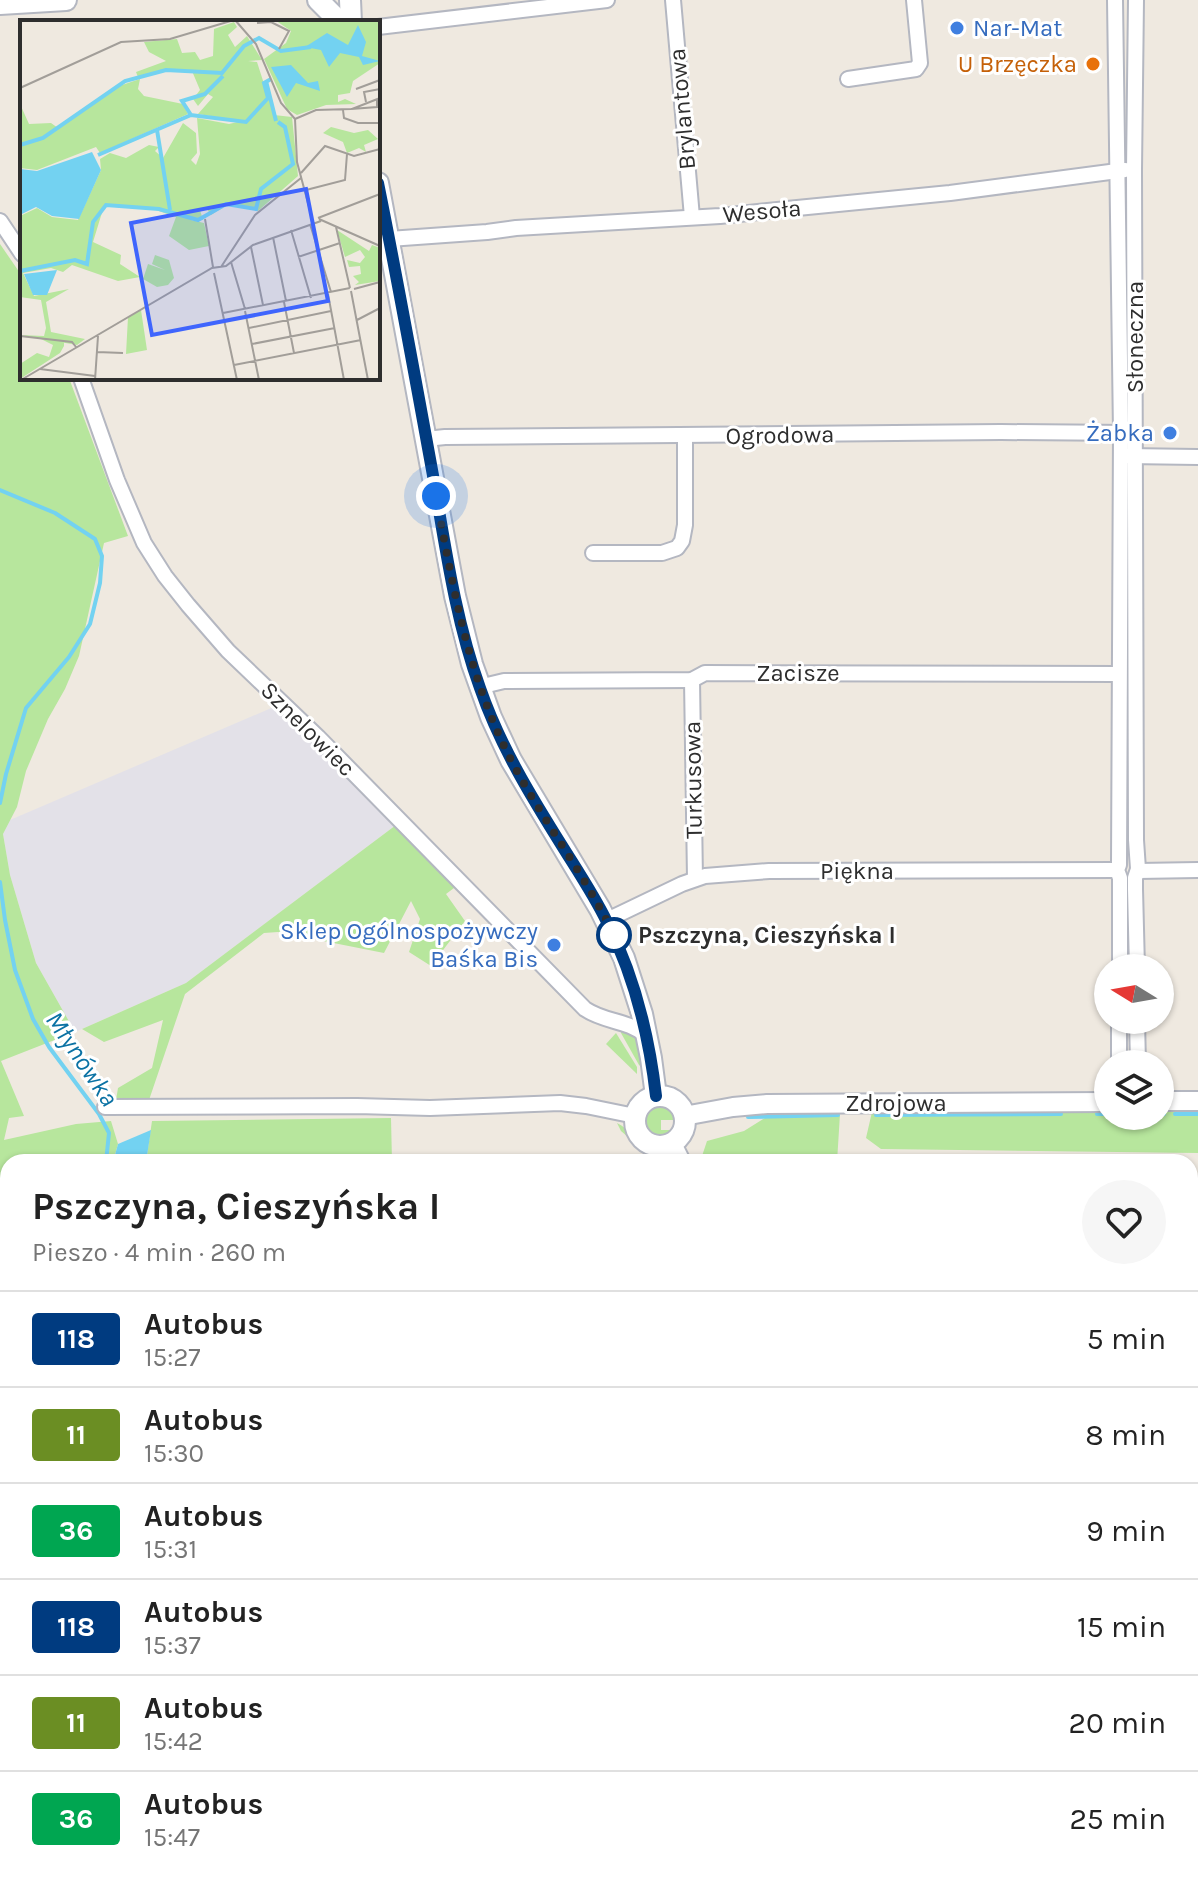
<!DOCTYPE html>
<html lang="pl">
<meta charset="utf-8">
<style>
:root{--surface:#fff;--page:#f6f6f6;--text:#222;--muted:#767676;--line:#e0e0e0}
body{margin:0;font-family:Karla,sans-serif;background:var(--page);color:var(--text);height:100vh;display:flex;flex-direction:column;font-size:30px;white-space:nowrap}
*{box-sizing:border-box;margin:0}
p{font-size:26px;color:var(--muted)}
.icon{flex:none;width:44px;height:44px;fill:none;stroke:currentColor;stroke-width:2;stroke-linecap:round;stroke-linejoin:round}
.map{position:relative;flex:1;overflow:hidden}
.drawer{position:absolute;left:0px;top:1154px;width:1198px;height:728px;display:flex;flex-direction:column;background:var(--surface);border-radius:24px 24px 0 0;box-shadow:0 2px 6px #0004}
.drawer>*{flex:none}
.badge{padding:0 16px;border-radius:6px;font-size:28px;line-height:52px}
.needle{width:52px;rotate:281deg}
.fabs{position:absolute;left:1094px;top:954px;display:grid;gap:16px}
.fabs a{display:grid;place-items:center;width:80px;height:80px;border-radius:50%;background:var(--surface);box-shadow:0 2px 6px #0004;font-size:40px}
.you{position:absolute;width:40px;height:40px;margin:-20px;border:6px solid #fff;border-radius:50%;background:#1a73e8;box-shadow:0 0 0 12px #1a73e833}
.map>.badge{position:absolute;translate:-50% -50%;box-shadow:0 0 0 4px #fff}
.round{display:grid;place-items:center;flex:none;width:84px;height:84px;border-radius:42px;background:var(--page)}
.headline{display:flex;align-items:center;justify-content:space-between;height:136px;padding:0 32px}
h1{font-size:38px;font-weight:700;line-height:60px}
ul{padding:0;list-style:none}
li{display:flex;align-items:center;gap:24px;height:96px;padding:0 32px;border-top:2px solid var(--line)}
li div{flex:1}
li b{display:block;font-size:30px}
li em{font-style:normal}
li .badge{min-width:88px;font-weight:700;text-align:center}
.map>svg:first-child{display:block}
.industrial{fill:#e3e1e8}
.green{fill:#b7e69d}
.water{fill:#73d2f1}
.lines{fill:none;stroke-linecap:round;stroke-linejoin:round}
.stream{stroke:#73d2f1;stroke-width:4}
.minor-casing{stroke:#b4b7c1;stroke-width:18}
.tertiary-casing{stroke:#b4b7c1;stroke-width:22}
.secondary-casing{stroke:#b4b7c1;stroke-width:24}
.minor{stroke:#fff;stroke-width:14}
.tertiary{stroke:#fff;stroke-width:18}
.secondary{stroke:#fff;stroke-width:20}
.line-casing{stroke:#fff;stroke-width:18}
.line{stroke:#003b80;stroke-width:12}
.walk{stroke:#2e2e2e;stroke-width:8;stroke-dasharray:0 14.4}
.shop-dot{fill:#3f7fe0;stroke:#fff;stroke-width:3}
.food-dot{fill:#e8710a;stroke:#fff;stroke-width:3}
.stop-dot{fill:#fff;stroke:#003b80;stroke-width:4}
.labels{text-anchor:middle;dominant-baseline:central;stroke-width:6;stroke-linejoin:round;paint-order:stroke}
.shop-label{font-size:24px;fill:#366cbe;stroke:#fff;text-anchor:end}
.food-label{font-size:24px;fill:#c56008;stroke:#fff;text-anchor:end}
.street-label{font-size:24px;fill:#2e2e2e;stroke:#fff}
.stop-label{font-size:24px;font-weight:bold;fill:#2e2e2e;stroke:#fff;text-anchor:start}
.water-label{font-size:26px;font-style:italic;fill:#0b72a4;stroke:#fff}
.inset-river{fill:none;stroke:#73d2f1;stroke-width:4}
.inset-road{fill:none;stroke:#a29e99;stroke-width:2}
.view{fill:#3f65fd;fill-opacity:0.15;stroke:#3f65fd;stroke-width:4}
.inset-edge{fill:none;stroke:#2e2e2e;stroke-width:4}
</style>
<div class="map">
<svg width="1198" height="1882" viewBox="0 0 1198 1882">
<rect width="100%" height="100%" fill="#efe9e0"/>
<g class="industrial">
<polygon points="276,706 400,822 186,983 75,1032 36,963 10,875 3,834 10,820"/>
<polygon points="219,1874 394,1874 389,1882 232,1882"/>
<polygon points="667,1874 874,1874 876,1882 669,1882"/>
</g>
<g class="green">
<polygon points="0,244 22,276 22,378 69,378 128,536 104,543 79,656 65,689 48,719 26,771 17,807 3,834 10,875 36,963 75,1032 1,1061 24,1116 9,1118 4,1140 76,1124 111,1121 118,1144 113,1162 8,1162 8,1427 0,1439"/>
<polygon points="400,822 458,885 446,894 465,921 431,966 409,952 420,919 411,901 384,953 278,932 264,933 185,994 148,1103 116,1100 118,1088 152,1068 163,1020 104,1042 82,1029 186,983"/>
<polygon points="621,1029 638,1037 644,1069 639,1065 621,1033"/>
<polygon points="616,1033 637,1067 637,1074 606,1044"/>
<path d="M658,1105L668,1108L675,1117L673,1120H661V1130H673L664,1136L652,1135C640,1125 642,1110 658,1105Z"/>
<polygon points="1198,1109 1198,1153 881,1149 866,1138 872,1112 1108,1110 1108,1116 1160,1116 1160,1110"/>
<polygon points="773,1113 840,1114 837,1162 698,1162 701,1159 707,1141 744,1131"/>
<polygon points="391,1118 392,1162 146,1162 152,1121"/>
<path d="M617,1123C630,1129 632,1139 643,1146C651,1152 659,1154 666,1162H657L621,1131Z"/>
<polygon points="611,1874 667,1874 669,1882 604,1882"/>
</g>
<polygon class="water" points="151,1130 146,1162 113,1162 118,1144"/>
<g class="lines">
<g class="stream">
<polyline points="0,490 55,513 95,539 102,556 100,583 90,624 69,657 26,708 6,774 0,803"/>
<polyline points="0,882 5,920 15,970 33,1019 49,1047 99,1114 109,1133 106,1162"/>
<polyline points="1097,1114 1108,1114"/>
<polyline points="1160,1114 1164,1114"/>
<polyline points="1175,1114 1198,1114"/>
<polyline points="876,1115 1061,1114"/>
<polyline points="748,1117 838,1115"/>
<polyline points="0,1427 8,1416"/>
</g>
<g class="minor-casing">
<g id="minor">
<polyline points="673,0 692,217"/>
<polyline points="1115,0 1121,433 1119,865 1117,870 1120,878 1120,968"/>
<polyline points="1136,0 1134,170 1136,840 1138,869 1135,878 1135,889 1137,968"/>
<polyline points="378,27 607,0"/>
<polyline points="848,79 916,69 920,63 914,0"/>
<polyline points="0,221 22,254"/>
<polyline points="389,239 487,232 516,228 720,216 787,209 950,193 1125,170"/>
<path d="M81,378L117,480L144,543L165,576L188,605L228,651L318,737L585,1009C606,1023 626,1019 647,1036"/>
<polyline points="426,439 445,437 1001,432 1130,433"/>
<polyline points="1126,456 1198,457"/>
<polyline points="593,553 662,553 677,548 682,541 685,525 685,436"/>
<polyline points="692,680 695,879"/>
<polyline points="479,687 504,681 692,680 705,673 1119,674"/>
<polyline points="1138,871 1198,870"/>
<polyline points="607,920 682,884 705,876 769,871 1117,870"/>
<polyline points="1137,1020 1138,1064"/>
<polyline points="1119,1064 1119,1020"/>
<polyline points="105,1107 357,1106 430,1108 560,1103 586,1106 635,1116"/>
</g>
</g>
<g class="tertiary-casing">
<g id="tertiary">
<polyline points="1160,1101 1198,1101"/>
<polyline points="684,1116 733,1107 767,1104 1108,1102"/>
</g>
</g>
<g class="secondary-casing">
<g id="secondary">
<polyline points="318,0 340,22"/>
<polyline points="350,0 351,22"/>
<polyline points="0,4 66,0"/>
<polyline points="378,183 455,596 472,664 491,717 511,760 600,909 624,958 642,1014 651,1058 656,1096"/>
<circle cx="660" cy="1121" r="25"/>
<polyline points="671,1144 680,1162"/>
<polyline points="889,1874 891,1882"/>
</g>
</g>
<use href="#minor" class="minor"/>
<use href="#tertiary" class="tertiary"/>
<use href="#secondary" class="secondary"/>
</g>
<g class="lines">
<g class="line-casing">
<path id="line" d="M378,183C398,282 416,382 434,481C446,551 456,622 480,688C500,746 532,798 564,849C579,873 595,897 607,922C635,977 649,1035 656,1096"/>
</g>
<use href="#line" class="line"/>
<path class="walk" d="M436,496C453,587 468,677 511,760C543,821 586,876 616,939L614,935"/>
</g>
<g class="shop-dot">
<circle cx="957" cy="28" r="8"/>
<circle cx="1170" cy="433" r="8"/>
<circle cx="554" cy="945" r="8"/>
</g>
<circle class="food-dot" cx="1093" cy="64" r="8"/>
<circle class="stop-dot" cx="614" cy="935" r="16"/>
<g class="labels">
<g class="shop-label">
<text x="973" y="28" text-anchor="start">Nar-Mat</text>
<text x="1154" y="433">Żabka</text>
<text x="538" y="931">Sklep Ogólnospożywczy<tspan x="538" dy="28">Baśka Bis</tspan></text>
</g>
<g class="food-label">
<text x="1077" y="64">U Brzęczka</text>
</g>
<g class="street-label">
<text transform="translate(682 109) rotate(-95)">Brylantowa</text>
<text transform="translate(762 211) rotate(-5)">Wesoła</text>
<text transform="translate(1135 337) rotate(-90)">Słoneczna</text>
<text transform="translate(780 435) rotate(-1)">Ogrodowa</text>
<text x="798" y="673">Zacisze</text>
<text transform="translate(308 729) rotate(45)">Sznelowiec</text>
<text transform="translate(693 780) rotate(-91)">Turkusowa</text>
<text x="857" y="871">Piękna</text>
<text x="896" y="1103">Zdrojowa</text>
</g>
<g class="stop-label">
<text x="638" y="935">Pszczyna, Cieszyńska I</text>
</g>
<g class="water-label">
<text transform="translate(82 1059) rotate(56)">Młynówka</text>
</g>
</g>
<g transform="translate(20 20)">
<rect width="360" height="360" fill="#efe9e0"/>
<path d="M255,0H360V43L333,61L330,73L318,75V82L325,79L336,84L306,85L277,95L267,89L244,39L266,23L271,11ZM214,2L217,7L208,15L215,27L227,16L242,40L228,41L237,42L254,95L272,97L278,156L238,191L208,184L191,195L187,189L180,190L183,200H171L184,203L189,226L169,230L149,216L156,197L136,190L84,186L73,222L101,235L100,244L120,257L98,261L52,245L43,252L31,248L3,253L14,276L49,269L26,282L31,312L65,319L57,325L0,315L24,316L26,308L21,280L0,277V196L17,188L32,197L58,200L81,150L80,139L90,133L106,138L129,125L139,127L135,131L143,138L163,103L176,113L177,133L171,140L176,145L180,134L177,98L209,104L222,101L178,94L193,77L188,74L178,86L173,79L180,70L172,51L148,49L118,57L116,52L146,41L129,32L124,22L157,19L162,33L175,32L180,40L193,36L194,9ZM120,59L118,69L124,76L163,84L168,94L80,133L76,127L17,150L0,148V84L9,104L31,103L38,108L96,67ZM311,107L334,113L348,110L358,119L344,125L346,132L339,128L327,133L323,122L303,113ZM317,210L349,231L352,225L360,228V261L335,265L339,262L333,256L341,254L340,246L329,247L327,240L340,243L345,237L340,230L325,237ZM135,235L149,240L154,258L148,265L137,267L123,259L128,244L145,250L132,244ZM121,290L127,330L132,360L127,330L106,334L108,297ZM21,319L44,321V326L40,333L0,359V344L17,333L29,337L33,325Z" fill="#b7e69d"/>
<path d="M338,5L346,22L342,36L360,41L343,45L339,37L320,33L309,47L301,30L285,27L307,13L328,25ZM271,45L288,63L298,61L300,71L276,63L267,77L251,47ZM72,132L81,150L59,199L32,196L16,187L0,195V149L17,151ZM37,250L27,275H13L4,254Z" fill="#73d2f1"/>
<path class="inset-river" d="M246,61L256,101M171,95L162,81L185,74L203,56M137,110L150,190M0,125L23,118L105,61L146,50L202,53L224,26L239,18L261,31L291,27M78,135L171,95L226,102L248,78L244,63L251,59M0,251L55,240L67,244L73,202L86,185L139,189L178,200L206,184L236,189L241,169L273,144L265,107L258,102"/>
<path class="inset-road" d="M215,0L236,24L261,83L275,99L277,142L292,198M237,3L251,2L269,11L259,29M0,68L101,22L150,19L214,0M336,69L360,60M346,82L344,72L360,69M331,89L357,87V80M332,89L360,78M323,90L324,98L338,103H360M275,99L296,90L331,89M281,153L305,126L334,136L360,129M286,170L325,160L327,134M298,198L360,174M185,199L193,247M299,199L360,226M290,204L311,272M316,207L330,268M271,210L291,278M253,217L266,281M231,227L243,285M278,237L320,223M211,242L225,289M201,247L235,195L281,158M194,253L217,360M334,269L360,262M331,271L348,360M308,274L324,360M264,282L274,333M225,291L239,360M203,293L330,268M337,300L360,288M229,308L311,291M0,316L52,322L56,327M232,324L315,308M77,332L103,333M214,345L341,320M20,349L75,356M1,360L192,248L206,246L233,225L301,201M75,360L78,316"/>
<path class="view" d="M286,169L308,281L132,315L111,203Z"/>
<rect width="360" height="360" class="inset-edge"/>
</g>
</svg>
<div class="fabs">
<a><svg class="needle" viewBox="-14 -14 28 28"><path d="M0-13l5 13h-10z" fill="#e53935"/><path d="M0 13l5-13h-10z" fill="#767676"/></svg></a>
<a><svg class="icon" aria-label="layers" viewBox="0 0 24 24"><path d="M12 4l9 5-9 5-9-5zM3 14l9 5 9-5"/></svg></a>
</div>
<div class="you" style="left:436px;top:496px"></div>
<section class="drawer">
<div class="headline"><div><h1>Pszczyna, Cieszyńska I</h1><p>Pieszo · 4 min · 260 m</p></div><a class="round"><svg class="icon" aria-label="heart" viewBox="0 0 24 24"><path d="M12 20l-8-8c-3-5 5-10 8-4 3-6 11-1 8 4z"/></svg></a></div>
<ul>
<li><span class="badge" style="background:#003b80;color:#fff">118</span><div><b>Autobus</b><p>15:27</p></div><em>5 min</em></li>
<li><span class="badge" style="background:#6b8e23;color:#fff">11</span><div><b>Autobus</b><p>15:30</p></div><em>8 min</em></li>
<li><span class="badge" style="background:#00a651;color:#fff">36</span><div><b>Autobus</b><p>15:31</p></div><em>9 min</em></li>
<li><span class="badge" style="background:#003b80;color:#fff">118</span><div><b>Autobus</b><p>15:37</p></div><em>15 min</em></li>
<li><span class="badge" style="background:#6b8e23;color:#fff">11</span><div><b>Autobus</b><p>15:42</p></div><em>20 min</em></li>
<li><span class="badge" style="background:#00a651;color:#fff">36</span><div><b>Autobus</b><p>15:47</p></div><em>25 min</em></li>
</ul>
</section>
</div>
